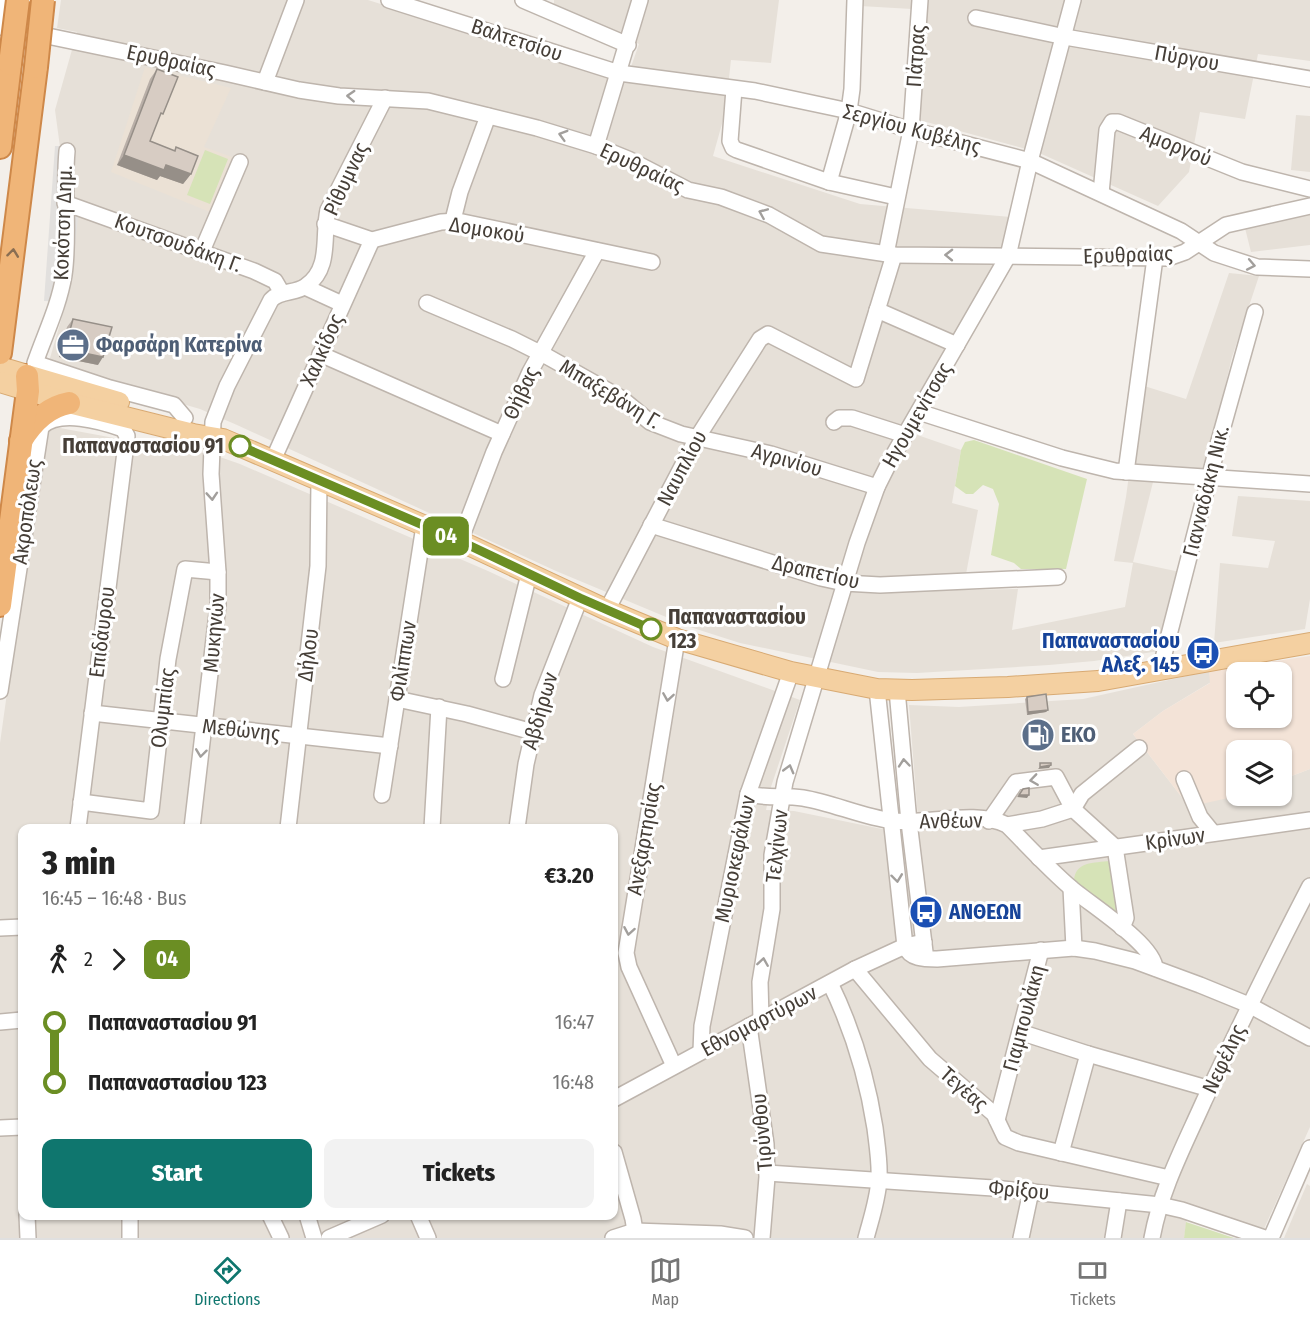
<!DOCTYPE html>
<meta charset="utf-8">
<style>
:root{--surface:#fff;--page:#f2f2f2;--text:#222;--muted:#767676;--line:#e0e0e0;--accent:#0f766e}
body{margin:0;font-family:"Fira Sans Condensed",sans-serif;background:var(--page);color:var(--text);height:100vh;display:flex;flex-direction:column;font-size:22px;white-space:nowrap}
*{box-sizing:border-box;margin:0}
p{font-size:20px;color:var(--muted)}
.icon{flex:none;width:33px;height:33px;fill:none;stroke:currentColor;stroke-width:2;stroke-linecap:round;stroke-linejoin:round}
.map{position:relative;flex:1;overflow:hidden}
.side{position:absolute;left:18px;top:824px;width:600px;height:396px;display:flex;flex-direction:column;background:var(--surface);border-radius:12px;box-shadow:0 2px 4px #0004}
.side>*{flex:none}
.badge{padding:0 12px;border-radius:9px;font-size:21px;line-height:39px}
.buttons{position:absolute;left:1226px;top:662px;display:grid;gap:12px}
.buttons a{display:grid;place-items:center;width:66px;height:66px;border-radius:12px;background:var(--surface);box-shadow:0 2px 4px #0004;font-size:30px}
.map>.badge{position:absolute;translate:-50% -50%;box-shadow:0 0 0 3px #fff}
.legs{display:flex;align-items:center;gap:9px;height:66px;padding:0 24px;font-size:20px}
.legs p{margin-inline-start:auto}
.headline{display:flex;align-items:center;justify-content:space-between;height:102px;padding:0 24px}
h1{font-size:33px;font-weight:800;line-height:45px}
.primary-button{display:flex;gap:12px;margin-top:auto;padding:12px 24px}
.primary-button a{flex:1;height:69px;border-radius:12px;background:var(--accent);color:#fff;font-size:24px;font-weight:800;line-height:69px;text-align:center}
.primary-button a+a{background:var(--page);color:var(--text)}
ul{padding:0 24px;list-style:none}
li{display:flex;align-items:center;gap:21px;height:60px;font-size:22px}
li i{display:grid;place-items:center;width:9px;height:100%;margin:0 8px;background:currentColor}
li i::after{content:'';width:15px;height:15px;margin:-8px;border:4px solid;border-radius:50%;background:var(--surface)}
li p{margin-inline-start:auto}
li:first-child i{background:linear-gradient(#0000 50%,currentColor 0)}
li:last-child i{background:linear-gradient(currentColor 50%,#0000 0)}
.dock{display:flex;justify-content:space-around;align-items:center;height:84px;border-top:2px solid var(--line);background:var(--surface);font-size:16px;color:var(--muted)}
.dock a{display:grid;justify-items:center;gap:3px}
.dock .on{color:var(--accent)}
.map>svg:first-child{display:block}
.residential{fill:#e6e0d8;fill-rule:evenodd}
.commercial{fill:#f3e3d7;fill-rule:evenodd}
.education{fill:#ebe1d5}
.green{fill:#d6e3b7}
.parking{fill:#e2e0de}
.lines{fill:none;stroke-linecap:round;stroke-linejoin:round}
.minor-casing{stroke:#beb5ad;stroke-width:18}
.major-casing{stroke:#d8aa73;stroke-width:22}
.highway-casing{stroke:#ce8849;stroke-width:26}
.minor{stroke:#fff;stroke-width:15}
.major{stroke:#f4d0a1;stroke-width:20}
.highway{stroke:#f0b578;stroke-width:22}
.highway-bridge-casing{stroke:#ce8849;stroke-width:26;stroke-linecap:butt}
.highway-bridge{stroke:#f0b578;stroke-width:22}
.wall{fill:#b9afa8}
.shaded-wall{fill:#968f88}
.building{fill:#d7ccc3;stroke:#968f88;stroke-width:1.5}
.oneway{stroke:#a29f9c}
.oneway2{stroke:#8a6e52}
.line-1-casing{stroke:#fff;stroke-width:14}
.line-1{stroke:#6b8e23;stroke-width:9}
.stop-1-dot{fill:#fff;stroke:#6b8e23;stroke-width:3}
.labels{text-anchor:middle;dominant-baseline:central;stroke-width:6;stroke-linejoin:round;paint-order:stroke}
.street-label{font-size:21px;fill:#463f38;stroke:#fff}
.service-label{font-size:21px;font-weight:bold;fill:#4e5e75;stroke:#fff;text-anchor:start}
.stop-label{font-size:21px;font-weight:bold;fill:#463f38;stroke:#fff;text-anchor:end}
.transit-label{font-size:21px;font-weight:bold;fill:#164399;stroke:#fff;text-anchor:end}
</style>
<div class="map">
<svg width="1310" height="1238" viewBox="0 0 1310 1238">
<rect width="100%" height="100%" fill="#f3efea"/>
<g class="residential">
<polygon points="61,0 368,0 626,81 639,44 554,4 554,0 779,0 771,63 731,60 725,113 713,156 860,204 1011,217 1004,248 900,429 961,450 952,503 978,510 963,590 1018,589 1012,630 1125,607 1133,563 1114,561 1126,497 1141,385 1186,399 1229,273 1259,276 1232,357 1205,471 1156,470 1133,562 1180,572 1159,651 1094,661 1049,665 917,673 878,672 740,643 690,627 556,571 237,425 200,409 48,365 70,289 72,146 60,147 55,110 77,32 57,28"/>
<polygon points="860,0 913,0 912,9 860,6"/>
<polygon points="927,0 1310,0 1310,61 1258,54 1245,119 1200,112 1189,172 1158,206 1037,152 919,120"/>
<polygon points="1296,115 1310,116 1310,172 1291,170"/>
<polygon points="1310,210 1310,245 1251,252 1244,224"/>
<path d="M44,428H60L136,442L137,438L220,457L240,464L488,571L653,647L800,700L771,787L766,810L794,811L882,829L919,831L909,705L959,707L1083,699L1209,671L1211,682L1163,711L1133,734L1187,804L1242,795H1281V780L1310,769V1127L1263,1231L1189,1206L1184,1238H0V743ZM22,828H614V1215H22Z"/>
<polygon points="1238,496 1310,501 1310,599 1305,629 1214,643 1220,563 1268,568 1275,541 1232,536"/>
<polygon points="1307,1184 1310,1186 1310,1238 1284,1238"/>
</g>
<path class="commercial" d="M1310,656V769L1281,780V750H1236V795H1242L1192,806L1187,804L1133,734L1163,711L1210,683L1209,671ZM1236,672H1281V717H1236Z"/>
<polygon class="education" points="145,67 231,88 204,147 232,157 210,212 111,172"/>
<g class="green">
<polygon points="205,150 228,159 210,204 187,195"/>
<polygon points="974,440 1087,479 1066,569 1021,569 1014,563 991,555 999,504 993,489 983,485 973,494 966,494 955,486 961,450 965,442"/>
<path d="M1110,861L1118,915L1074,881C1075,861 1094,863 1110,861Z"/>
<polygon points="1186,1222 1234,1238 1184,1238"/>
</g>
<polygon class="parking" points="55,146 72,146 70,195 80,201 70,289 67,302 44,301"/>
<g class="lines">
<g class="minor-casing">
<g id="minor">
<polyline points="389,0 619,73 755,91 849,111 911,130 1030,161 1181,231 1214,253 1257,267 1310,269"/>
<polyline points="523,0 628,45"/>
<polyline points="976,18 1065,37 1310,79"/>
<polyline points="0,26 225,73 299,90 339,96 428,101 537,128 596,146 628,159 688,190 721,197 769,215 821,244 894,255 1168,258 1185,252 1226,225 1310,206"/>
<polyline points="1,27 3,0"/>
<polyline points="265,82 296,0"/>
<polyline points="734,89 730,141 733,148 737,150 829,182 896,197"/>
<polyline points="596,146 640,0"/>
<path d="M67,151C63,193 70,234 64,275C59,306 45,334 35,363L110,388L174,405L185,418"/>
<polyline points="829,182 849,111 852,89 855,0"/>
<polyline points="1101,193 1107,130 1112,122 1118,122 1242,172 1310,189"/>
<polyline points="65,203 254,271 275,281 282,293"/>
<polyline points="453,220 460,192 488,116"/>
<polyline points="325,224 372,240 441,222 458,221 652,262"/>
<polyline points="202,251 240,162"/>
<polyline points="886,254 911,130 920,0"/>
<polyline points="305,287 342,304"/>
<polyline points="427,303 512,339 548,357 621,398 650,422 681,434 771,454 877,487"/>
<polyline points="877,310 957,345"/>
<polyline points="320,354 502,434"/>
<polyline points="919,412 1062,458 1115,471 1310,484"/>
<polyline points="834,422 839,418 852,418 905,435"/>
<polyline points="273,460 372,240"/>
<polyline points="1126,472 1155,258"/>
<polyline points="651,525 821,578 844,583 880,585 1058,577"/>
<polyline points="460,541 494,452 530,372 597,251"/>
<polyline points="607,610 697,438 760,339 768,334 856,379 894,255"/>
<polyline points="1160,670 1217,448 1255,312"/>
<polyline points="503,679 529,574"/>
<path d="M877,689L905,946C910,959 924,959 937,959L1074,948L1095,951L1135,961L1200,985L1249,1005L1310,1038"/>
<polyline points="897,690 909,822 925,952"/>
<path d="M0,691L41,427C59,409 101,421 123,429L127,436L78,828"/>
<polyline points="397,699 467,714 533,732"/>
<polyline points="92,713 390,746"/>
<polyline points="1184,779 1200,817 1213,833"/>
<path d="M748,794C769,799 783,795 803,798C833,803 862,817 893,821C928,825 974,809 1007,825C1028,846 1048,868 1070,887C1089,904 1154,944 1155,968"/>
<polyline points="382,795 424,526"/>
<polyline points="81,802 151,811 168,659 185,569 218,572"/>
<polyline points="989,821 1016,782 1056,777 1073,809 1115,847 1126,918 1122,928"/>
<polyline points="1007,825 1042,819 1073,809 1082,794 1139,748"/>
<path d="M192,828L218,605V572L211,474L213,422L227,386L271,300C280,290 295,294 306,286C332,268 322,235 328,210L385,98"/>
<polyline points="288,828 318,566 319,481"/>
<polyline points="432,828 439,707"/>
<polyline points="517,828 526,764 542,695 580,598"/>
<polyline points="1039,858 1310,820"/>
<polyline points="1071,888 1074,948"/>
<polyline points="0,928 22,927"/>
<polyline points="855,969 930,1059 994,1114 1005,1137 1019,1143 1169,1178"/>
<path d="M830,983C853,1030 867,1077 875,1128C877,1145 880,1162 879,1179C878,1199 871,1219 866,1238"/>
<polyline points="761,1020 760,982 772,909 772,855 785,782 857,543 877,487 890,461 1008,256 1030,161 1073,0"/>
<polyline points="0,1022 22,1020"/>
<polyline points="749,1026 766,1144 767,1177 762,1238"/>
<polyline points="1020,1032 1088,1054 1210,1089"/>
<polyline points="701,1051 702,1026 748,794 791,672"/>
<polyline points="674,1066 629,967 626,953 677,639"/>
<polyline points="614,1099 855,969 905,946 924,942"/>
<polyline points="997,1120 1041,950"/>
<polyline points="0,1128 22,1127"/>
<polyline points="614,1152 633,1219 635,1231 634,1238"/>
<polyline points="1061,1153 1088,1054"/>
<polyline points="767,1173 993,1188 1160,1205 1182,1210 1265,1238"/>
<polyline points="27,1215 28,1238"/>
<polyline points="130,1215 130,1238"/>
<polyline points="270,1215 281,1238"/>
<polyline points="307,1215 314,1238"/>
<polyline points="418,1215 428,1238"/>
<polyline points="329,1238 382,1215"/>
<polyline points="613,1238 635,1231 720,1234 745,1238"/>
<polyline points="1021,1238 1031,1191"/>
<polyline points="1113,1238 1119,1201"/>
<path d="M1152,1238C1161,1189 1184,1146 1204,1101C1238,1029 1273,957 1310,886"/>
<polyline points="1271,1238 1310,1148"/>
</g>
</g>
<g class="major-casing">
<g id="major">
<polyline points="0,367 119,402"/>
<polyline points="0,382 69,403 193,434 223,439 460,541 607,610 677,639 791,672 877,689 912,690 1008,687 1098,681 1310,643"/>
</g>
</g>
<g class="highway-casing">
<g id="highway">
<polyline points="0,147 10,64"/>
<polyline points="0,353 36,67"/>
<path d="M21,441C32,423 47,407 69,403"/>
<polyline points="0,605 28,391 27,376"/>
</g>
</g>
<use href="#minor" class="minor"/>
<use href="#major" class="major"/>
<use href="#highway" class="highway"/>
<g class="highway-bridge-casing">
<g id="highway-bridge">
<polyline points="10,64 18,0"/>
<polyline points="36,67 43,0"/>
</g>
</g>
<use href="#highway-bridge" class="highway-bridge"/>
</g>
<g class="wall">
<polygon points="157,69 156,124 150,141 174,151 176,147 191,174 183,184 160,176 157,180 117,165 150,79"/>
<polygon points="73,319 98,365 59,357 67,327"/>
<polygon points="1027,697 1048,710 1046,712 1027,715 1025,699"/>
</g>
<g class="shaded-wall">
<polygon points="124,155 166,165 191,174 183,184 160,176 157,180 117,165"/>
<polygon points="65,349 103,357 98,365 59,357"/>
<polygon points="1048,710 1046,712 1027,715 1028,712"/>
<polygon points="1051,765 1049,768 1038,769 1040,767"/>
<polygon points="1019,795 1029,795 1027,798 1017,797"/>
</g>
<g class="building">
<polygon points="157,69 178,77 163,114 161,113 150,141 175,151 176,147 198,156 191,174 166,165 164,170 124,155"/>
<polygon points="73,319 112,327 103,357 65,349"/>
<polygon points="1046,694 1048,710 1028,712 1027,697"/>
<polygon points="1040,763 1051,763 1051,765 1040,767"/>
<polygon points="1029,788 1029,795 1019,795 1023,789"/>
</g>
<defs><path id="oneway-chevron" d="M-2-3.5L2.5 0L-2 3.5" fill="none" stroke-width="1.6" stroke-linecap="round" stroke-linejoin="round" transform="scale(1.5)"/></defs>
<g class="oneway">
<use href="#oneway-chevron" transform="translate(351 96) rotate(-177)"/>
<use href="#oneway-chevron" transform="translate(563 135) rotate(-164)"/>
<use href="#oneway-chevron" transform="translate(763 213) rotate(-157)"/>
<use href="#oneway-chevron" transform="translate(949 255) rotate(-179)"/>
<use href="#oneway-chevron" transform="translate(1251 265) rotate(11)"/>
<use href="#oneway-chevron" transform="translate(212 496) rotate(86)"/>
<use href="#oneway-chevron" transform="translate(668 697) rotate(99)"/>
<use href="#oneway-chevron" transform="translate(201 753) rotate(97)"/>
<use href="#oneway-chevron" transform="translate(904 763) rotate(-95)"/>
<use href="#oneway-chevron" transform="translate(789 769) rotate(-75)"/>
<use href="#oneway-chevron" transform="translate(1034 780) rotate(172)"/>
<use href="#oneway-chevron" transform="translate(897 878) rotate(83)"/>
<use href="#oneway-chevron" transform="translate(629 931) rotate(100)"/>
<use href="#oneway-chevron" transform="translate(763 962) rotate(-81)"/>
</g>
<use class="oneway2" href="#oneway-chevron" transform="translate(13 253) rotate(-83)"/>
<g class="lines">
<g class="line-1-casing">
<polyline id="line-1" points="240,446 460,541 580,598 651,629"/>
</g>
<use href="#line-1" class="line-1"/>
</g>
<defs>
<g id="office-disc" transform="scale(1.725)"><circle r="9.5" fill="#5c6f8a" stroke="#fff"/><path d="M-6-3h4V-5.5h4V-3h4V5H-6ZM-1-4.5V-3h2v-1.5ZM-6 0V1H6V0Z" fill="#fff"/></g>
<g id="bus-disc" transform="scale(1.725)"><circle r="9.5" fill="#1a4fb4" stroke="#fff"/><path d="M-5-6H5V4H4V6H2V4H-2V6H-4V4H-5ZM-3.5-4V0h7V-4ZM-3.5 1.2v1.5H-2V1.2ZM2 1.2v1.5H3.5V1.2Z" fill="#fff"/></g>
<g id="fuel-disc" transform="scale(1.725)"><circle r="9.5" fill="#5c6f8a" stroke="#fff"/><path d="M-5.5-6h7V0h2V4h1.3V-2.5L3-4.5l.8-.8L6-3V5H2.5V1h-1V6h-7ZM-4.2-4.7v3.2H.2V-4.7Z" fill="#fff"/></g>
</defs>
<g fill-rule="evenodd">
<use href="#office-disc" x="73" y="345"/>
<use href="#bus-disc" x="1203" y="653"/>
<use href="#fuel-disc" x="1038" y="735"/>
<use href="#bus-disc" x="926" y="912"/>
</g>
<g class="stop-1-dot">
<circle cx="240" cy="446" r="10"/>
<circle cx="651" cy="629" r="10"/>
</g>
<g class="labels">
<g class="street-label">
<text transform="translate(517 40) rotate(18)">Βαλτετσίου</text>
<text transform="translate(916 56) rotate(-86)">Πάτρας</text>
<text transform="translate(1187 58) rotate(10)">Πύργου</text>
<text transform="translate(171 61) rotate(12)">Ερυθραίας</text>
<text transform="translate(912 129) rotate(15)">Σεργίου Κυβέλης</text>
<text transform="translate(1176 146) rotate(22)">Αμοργού</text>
<text transform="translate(642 168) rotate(25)">Ερυθραίας</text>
<text transform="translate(346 179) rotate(-65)">Ρίθυμνας</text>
<text transform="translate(63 223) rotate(-88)">Κοκότση Δημ.</text>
<text transform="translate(487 230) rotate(9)">Δομοκού</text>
<text transform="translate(178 243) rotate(20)">Κουτσουδάκη Γ.</text>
<text transform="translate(1128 255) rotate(-2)">Ερυθραίας</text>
<text transform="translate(322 350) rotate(-66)">Χαλκίδος</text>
<text transform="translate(521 393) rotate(-65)">Θήβας</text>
<text transform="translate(610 394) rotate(31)">Μπαξεβάνη Γ.</text>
<text transform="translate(917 415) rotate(-60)">Ηγουμενίτσας</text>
<text transform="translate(787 460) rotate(16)">Αγρινίου</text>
<text transform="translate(682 468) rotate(-62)">Ναυπλίου</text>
<text transform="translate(1206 491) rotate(-76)">Γιανναδάκη Νικ.</text>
<text transform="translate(27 512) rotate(-82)">Ακροπόλεως</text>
<text transform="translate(816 572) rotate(13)">Δραπετίου</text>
<text transform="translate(102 632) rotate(-83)">Επιδάυρου</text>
<text transform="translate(214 633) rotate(-85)">Μυκηνών</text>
<text transform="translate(308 655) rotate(-83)">Δήλου</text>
<text transform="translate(403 661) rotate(-81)">Φιλίππων</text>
<text transform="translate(163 708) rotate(-83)">Ολυμπίας</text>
<text transform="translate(540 711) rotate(-74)">Αβδήρων</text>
<text transform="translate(241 730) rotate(6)">Μεθώνης</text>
<text transform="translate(951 821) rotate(-1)">Ανθέων</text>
<text transform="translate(644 839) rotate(-80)">Ανεξαρτησίας</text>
<text transform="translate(1175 839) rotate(-8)">Κρίνων</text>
<text transform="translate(777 846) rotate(-84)">Τελχίνων</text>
<text transform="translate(735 859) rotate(-78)">Μυριοκεφάλων</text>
<text transform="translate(1024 1018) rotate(-75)">Γιαμπουλάκη</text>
<text transform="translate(759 1021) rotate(-28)">Εθνομαρτύρων</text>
<text transform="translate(1224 1059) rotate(-65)">Νεφέλης</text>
<text transform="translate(964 1089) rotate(41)">Τεγέας</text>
<text transform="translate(762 1132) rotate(-95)">Τιρύνθου</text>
<text transform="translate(1019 1190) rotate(5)">Φρίξου</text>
</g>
<g class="service-label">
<text x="96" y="345">Φαρσάρη Κατερίνα</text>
<text x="1061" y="735">EKO</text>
</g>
<g class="stop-label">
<text x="224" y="446">Παπαναστασίου 91</text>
<text x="668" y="617" text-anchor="start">Παπαναστασίου<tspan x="668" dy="24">123</tspan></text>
</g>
<g class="transit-label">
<text x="1180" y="641">Παπαναστασίου<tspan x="1180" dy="24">Αλεξ. 145</tspan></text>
<text x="949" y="912" text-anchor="start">ΑΝΘΕΩΝ</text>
</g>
</g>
</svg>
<div class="buttons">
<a><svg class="icon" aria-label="locate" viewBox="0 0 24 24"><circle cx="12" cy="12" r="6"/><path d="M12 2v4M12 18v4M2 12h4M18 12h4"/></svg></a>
<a><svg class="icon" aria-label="layers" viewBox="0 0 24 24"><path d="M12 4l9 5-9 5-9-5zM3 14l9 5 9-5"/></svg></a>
</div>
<b class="badge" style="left:446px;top:536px;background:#6b8e23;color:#fff">04</b>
<section class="side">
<div class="headline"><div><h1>3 min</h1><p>16:45 – 16:48 · Bus</p></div><b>€3.20</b></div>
<div class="legs"><svg class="icon" aria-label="walk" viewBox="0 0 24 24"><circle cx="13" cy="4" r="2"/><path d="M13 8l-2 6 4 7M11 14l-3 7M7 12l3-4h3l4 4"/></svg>2<svg class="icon" aria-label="forward" viewBox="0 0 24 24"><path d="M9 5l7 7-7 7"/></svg><b class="badge" style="background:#6b8e23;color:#fff">04</b></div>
<ul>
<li><i style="color:#6b8e23"></i><b>Παπαναστασίου 91</b><p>16:47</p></li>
<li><i style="color:#6b8e23"></i><b>Παπαναστασίου 123</b><p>16:48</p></li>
</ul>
<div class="primary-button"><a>Start</a><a>Tickets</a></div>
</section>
</div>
<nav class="dock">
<a class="on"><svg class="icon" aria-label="directions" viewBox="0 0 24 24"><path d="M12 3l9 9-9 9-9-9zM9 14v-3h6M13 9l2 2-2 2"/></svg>Directions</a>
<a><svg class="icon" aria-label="map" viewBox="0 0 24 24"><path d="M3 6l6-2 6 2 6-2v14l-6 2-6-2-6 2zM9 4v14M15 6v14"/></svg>Map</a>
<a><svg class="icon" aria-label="tickets" viewBox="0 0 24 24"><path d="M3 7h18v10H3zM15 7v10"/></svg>Tickets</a>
</nav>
